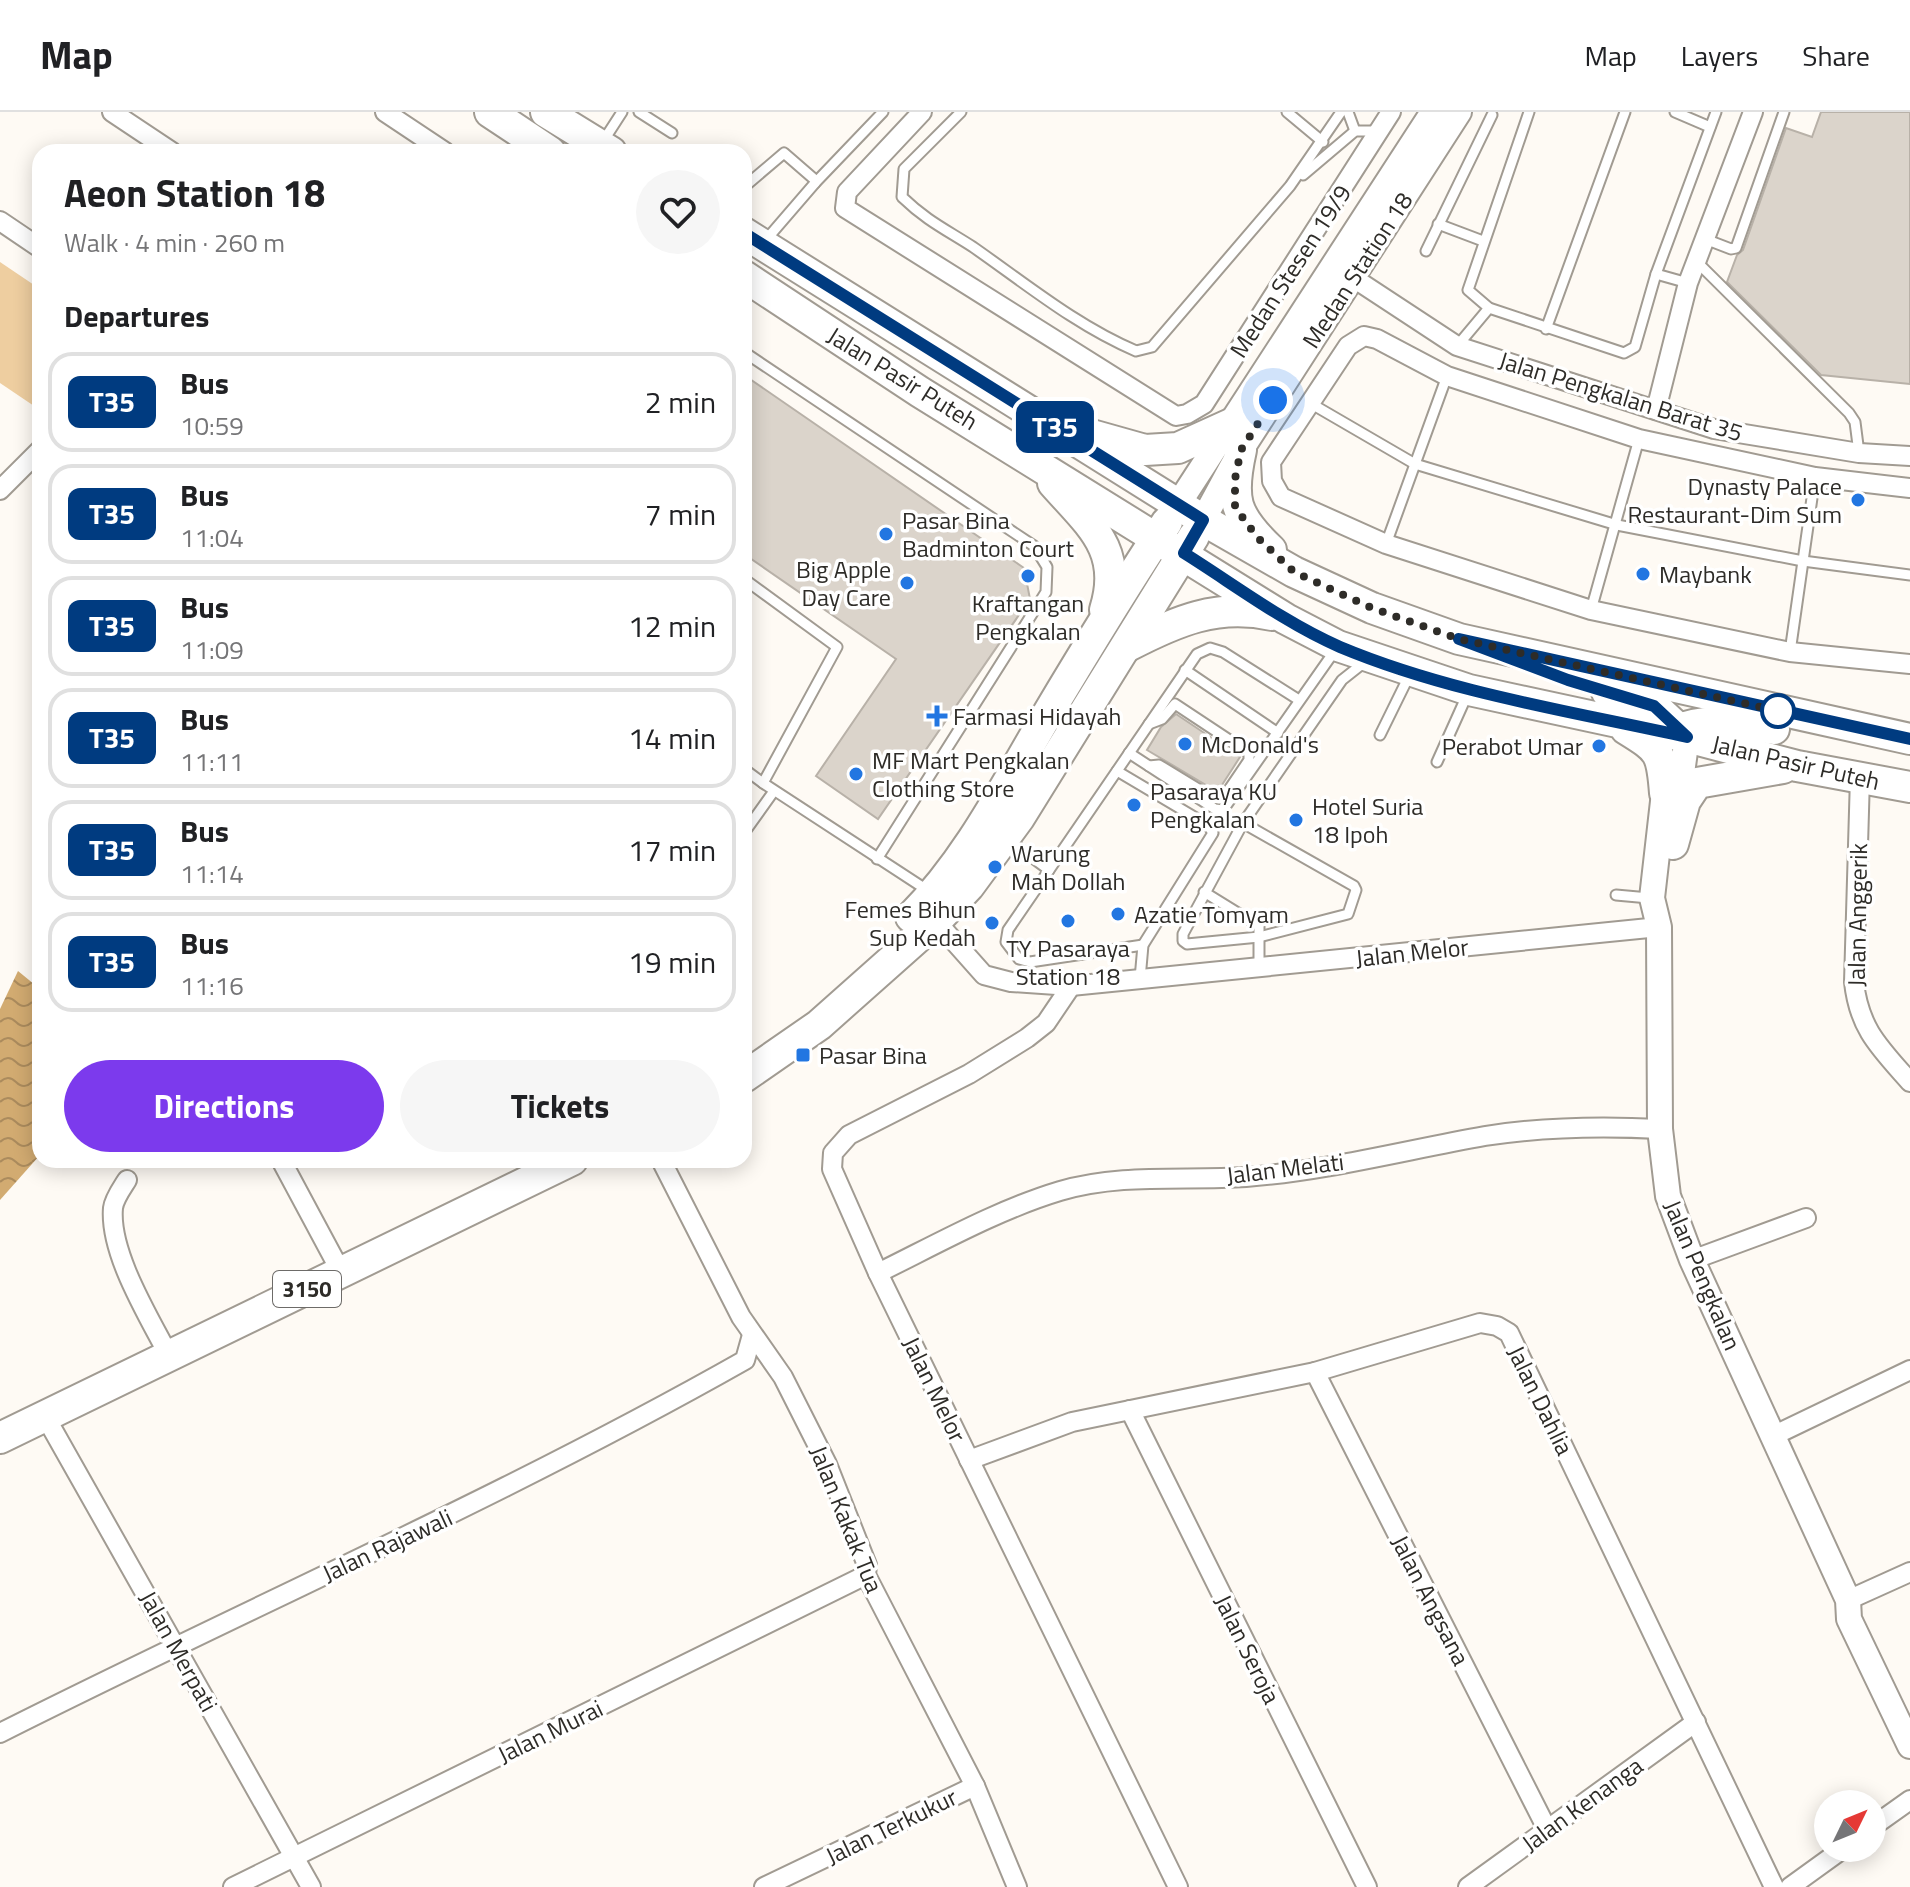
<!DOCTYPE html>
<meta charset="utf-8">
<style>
:root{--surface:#fff;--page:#f6f6f6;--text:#202124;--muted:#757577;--line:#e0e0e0;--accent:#7c3aed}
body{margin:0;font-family:"Titillium Web",sans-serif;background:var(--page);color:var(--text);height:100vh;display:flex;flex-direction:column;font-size:30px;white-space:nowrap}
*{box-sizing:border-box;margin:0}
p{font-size:26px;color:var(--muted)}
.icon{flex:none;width:44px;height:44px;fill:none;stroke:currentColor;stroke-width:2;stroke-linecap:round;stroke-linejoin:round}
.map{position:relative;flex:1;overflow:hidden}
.side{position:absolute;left:32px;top:32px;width:720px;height:1024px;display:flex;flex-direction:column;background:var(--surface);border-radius:24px;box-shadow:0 4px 20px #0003}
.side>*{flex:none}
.badge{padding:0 16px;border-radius:12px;font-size:28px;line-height:52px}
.needle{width:52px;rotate:47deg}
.controls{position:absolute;left:1814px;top:1678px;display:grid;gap:16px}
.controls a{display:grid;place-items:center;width:72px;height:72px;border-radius:50%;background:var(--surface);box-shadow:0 4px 20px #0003;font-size:40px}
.you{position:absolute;width:40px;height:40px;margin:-20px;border:6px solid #fff;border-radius:50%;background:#1a73e8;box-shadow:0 0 0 12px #1a73e833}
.map>.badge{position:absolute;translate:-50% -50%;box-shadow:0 0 0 4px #fff}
h2{padding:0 32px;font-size:30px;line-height:72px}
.round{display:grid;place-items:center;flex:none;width:84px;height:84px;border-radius:42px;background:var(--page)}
.overview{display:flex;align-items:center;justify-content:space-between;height:136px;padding:0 32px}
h1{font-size:38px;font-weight:700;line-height:60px}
.primary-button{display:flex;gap:16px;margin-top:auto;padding:16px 32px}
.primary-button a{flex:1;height:92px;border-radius:48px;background:var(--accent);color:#fff;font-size:32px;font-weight:700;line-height:92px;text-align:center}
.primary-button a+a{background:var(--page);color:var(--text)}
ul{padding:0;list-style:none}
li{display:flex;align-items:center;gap:24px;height:100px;margin:0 16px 12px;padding:0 16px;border:4px solid var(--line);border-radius:24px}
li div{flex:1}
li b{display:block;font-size:30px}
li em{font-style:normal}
li .badge{min-width:88px;font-weight:700;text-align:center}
header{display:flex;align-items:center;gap:48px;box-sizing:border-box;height:112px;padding:0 40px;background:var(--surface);border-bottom:2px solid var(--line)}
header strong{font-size:38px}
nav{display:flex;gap:44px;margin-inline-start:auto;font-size:28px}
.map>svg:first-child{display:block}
.garden{fill:#eecea0}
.water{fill:url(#water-waves)}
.building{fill:#dbd4cb;stroke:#b8b1a8;stroke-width:2}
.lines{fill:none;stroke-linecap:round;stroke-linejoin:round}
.service-casing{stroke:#a19b92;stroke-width:13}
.minor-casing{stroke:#a19b92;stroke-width:22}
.tertiary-casing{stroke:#a19b92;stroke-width:28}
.primary-casing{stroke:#a19b92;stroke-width:34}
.service{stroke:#fff;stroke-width:9}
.minor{stroke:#fff;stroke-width:18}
.tertiary{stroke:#fff;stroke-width:24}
.primary{stroke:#fff;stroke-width:30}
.line-casing{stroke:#fff;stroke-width:18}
.line{stroke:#003b80;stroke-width:12}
.walk{stroke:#2e2c28;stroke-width:8;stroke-dasharray:0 14.4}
.poi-dot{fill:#2276e1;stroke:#fff;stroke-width:3}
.stop-dot{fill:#fff;stroke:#003b80;stroke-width:4}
.labels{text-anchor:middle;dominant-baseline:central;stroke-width:7;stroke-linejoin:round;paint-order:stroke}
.shield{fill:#fff;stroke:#6d6b68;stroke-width:2}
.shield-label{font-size:22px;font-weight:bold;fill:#2e2c28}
.street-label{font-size:24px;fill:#2e2c28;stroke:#fff}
.poi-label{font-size:24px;fill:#2e2c28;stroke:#fff;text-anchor:start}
</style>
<header>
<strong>Map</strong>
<nav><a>Map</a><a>Layers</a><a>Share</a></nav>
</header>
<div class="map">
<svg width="1910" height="1775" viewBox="0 0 1910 1775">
<defs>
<pattern id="water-waves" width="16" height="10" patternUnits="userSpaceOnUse" patternTransform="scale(2)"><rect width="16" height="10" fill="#d2ab71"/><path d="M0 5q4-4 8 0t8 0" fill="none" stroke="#ab8b5d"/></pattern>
</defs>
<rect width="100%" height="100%" fill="#fefaf4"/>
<polygon class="garden" points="0,150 40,177 40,298 0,271"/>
<polygon class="water" points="18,859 40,877 40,1043 0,1088 0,897"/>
<g class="building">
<polygon points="1821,0 1910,0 1910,272 1821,263 1727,170 1737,143 1743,138 1786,16 1812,25"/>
<polygon points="744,263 1024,456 1030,487 878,707 816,664 896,547 744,442"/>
<polygon points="1176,602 1240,645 1222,673 1211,676 1147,638 1161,615"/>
</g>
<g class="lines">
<g class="service-casing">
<g id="service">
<polyline points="639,0 672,21"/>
<path d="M961,0L904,57L902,85C927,109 945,117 973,135C1026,172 1077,214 1136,239L1152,235L1290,74L1341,0"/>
<polyline points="1287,0 1323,30"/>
<polyline points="1348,0 1355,19"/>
<polyline points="1529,0 1468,178 1489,196 1624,241 1635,235 1656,162 1716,0"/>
<polyline points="1675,0 1710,15"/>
<polyline points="602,31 622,0"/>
<polyline points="1303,63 1355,19 1379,19"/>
<polyline points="815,71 883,0"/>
<polyline points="744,75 784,41 814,67 815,71 765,129"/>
<polyline points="1438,112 1483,129"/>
<polyline points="1705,127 1731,137 1736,136 1784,0"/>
<polyline points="1426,139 1492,3"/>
<polyline points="1696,149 1849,301 1855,310 1859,341"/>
<polyline points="1656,162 1688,171"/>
<polyline points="1546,217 1625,0"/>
<polyline points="1458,233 1489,196"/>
<polyline points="744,240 1034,434 1047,455 1046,480 877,747"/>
<polyline points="1310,291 1415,352 1617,413 1803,449 1910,463"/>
<polyline points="1386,432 1447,264"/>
<polyline points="744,467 837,535 763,671 927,778"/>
<polyline points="1591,498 1639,327"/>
<polyline points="1790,540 1815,365"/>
<polyline points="1185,558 1278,621"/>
<polyline points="1380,623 1409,564"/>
<polyline points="1129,641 1215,697 1223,698 1336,537"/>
<polyline points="1437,650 1468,581"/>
<polyline points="1149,654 1159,653 1210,684 1228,679 1249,648 1249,641 1175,592 1162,607 1149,612"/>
<polyline points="744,657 763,671"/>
<polyline points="1117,659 1208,713 1213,721 1143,833 1140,867"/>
<polyline points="1243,711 1354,774 1356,778 1348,802 1259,825 1187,832 1183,829 1183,822 1243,711 1342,568 1366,549"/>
<polyline points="744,721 774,679"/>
<polyline points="1007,727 1049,758"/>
<polyline points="1204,780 1259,814 1259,855"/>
<polyline points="1616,783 1649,786"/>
<polyline points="1143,833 1030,850 1019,847 1006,830 1008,818 1197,542 1210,536 1223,540 1299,588"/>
</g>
</g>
<g class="minor-casing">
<g id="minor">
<polyline points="112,0 172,40"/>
<polyline points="385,0 445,40"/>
<polyline points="922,0 847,80 845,96 1176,304 1187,302 1204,292 1391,0"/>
<polyline points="0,109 40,136"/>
<polyline points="1352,165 1457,234 1714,317 1859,341 1910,344"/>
<polyline points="1656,298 1688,171 1753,0"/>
<polyline points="1910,376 1815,365 1639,327 1447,264 1377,227 1364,224 1348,234 1271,350 1272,369 1281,385 1386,432 1591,498 1790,540 1910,552"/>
<polyline points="0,378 40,338"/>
<path d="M1860,665L1854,870C1859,917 1880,936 1910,970"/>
<polyline points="936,809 984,863 1011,870 1071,874 1659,815"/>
<polyline points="1071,874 1046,911 1027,926 969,962 849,1023 833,1041 832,1057 878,1161 1178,1775"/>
<polyline points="281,1048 341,1160"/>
<polyline points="661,1048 741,1205 783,1265 827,1352 867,1453 866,1463 975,1674 1017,1775"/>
<path d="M127,1068C122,1076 114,1087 113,1096C109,1141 149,1205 169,1244"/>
<polyline points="1692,1148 1806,1106"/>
<path d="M878,1161C937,1132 997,1098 1060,1079C1121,1061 1184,1069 1246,1065C1326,1059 1406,1038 1485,1024C1542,1015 1602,1014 1660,1017"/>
<polyline points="1315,1260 1547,1717"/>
<polyline points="1130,1298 1367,1775"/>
<polyline points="45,1304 311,1775"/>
<polyline points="1775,1323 1910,1258"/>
<polyline points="969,1348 1072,1310 1315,1260 1480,1211 1497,1214 1509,1221 1774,1775"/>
<polyline points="1848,1488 1910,1460"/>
<path d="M0,1621C248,1496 503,1385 745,1248L752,1223"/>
<polyline points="1872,1715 1910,1688"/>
<polyline points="233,1775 866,1463"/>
<polyline points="764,1775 975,1674"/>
<polyline points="1468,1775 1696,1610"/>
<polyline points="1790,1775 1844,1736"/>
</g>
</g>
<g class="tertiary-casing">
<g id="tertiary">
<polyline points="1179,391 1433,0"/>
<polyline points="1203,408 1241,338 1459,0"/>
<polyline points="1666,663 1652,786 1659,815 1660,1017 1668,1084 1692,1148 1848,1488 1849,1507 1910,1634"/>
<polyline points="1678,690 1687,625"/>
</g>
</g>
<g class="primary-casing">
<g id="primary">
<polyline points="490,0 550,40"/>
<polyline points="546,0 611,40"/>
<polyline points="744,121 1203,408 1294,460 1372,496 1459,527 1910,627"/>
<polyline points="744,164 920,280 1286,507 1338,534 1469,578 1687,625 1797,654 1910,675"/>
<polyline points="1081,320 1145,338 1178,336 1231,312"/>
<path d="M1241,338C1230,387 1234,403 1271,438"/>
<path d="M1053,371C1090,413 1124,438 1105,498"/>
<path d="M1128,534C1176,509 1217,491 1272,503"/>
<polyline points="1607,580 1654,594 1685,623"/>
<path d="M1626,617C1660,638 1662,640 1665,681"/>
<path d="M1672,620C1705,604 1739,612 1774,617"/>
<polyline points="1673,732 1685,689 1697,671 1783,656"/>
<path d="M911,805C967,749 1004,676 1044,608C1084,541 1124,475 1167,410"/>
<polyline points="744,965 819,913 936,809 969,774 1019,706 1194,424"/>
<polyline points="0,1326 572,1048"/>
</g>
</g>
<use href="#service" class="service"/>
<use href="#minor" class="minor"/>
<use href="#tertiary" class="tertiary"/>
<use href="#primary" class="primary"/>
</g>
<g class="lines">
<g class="line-casing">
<path id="line" d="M744,121L1203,408L1184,441C1235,473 1285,511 1340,535C1450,581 1570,599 1687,625L1654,594L1568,568L1459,527L1910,627"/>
</g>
<use href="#line" class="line"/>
<polyline class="walk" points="1273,288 1241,338 1235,367 1235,395 1257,425 1294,460 1372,496 1459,527 1778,599"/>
</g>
<g class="poi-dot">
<circle cx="1858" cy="388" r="8"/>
<circle cx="886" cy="422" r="8"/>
<circle cx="1643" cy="462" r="8"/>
<circle cx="1028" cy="464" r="8"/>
<circle cx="907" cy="471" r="8"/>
<path d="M933 592h8v8h8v8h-8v8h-8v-8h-8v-8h8z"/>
<circle cx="1185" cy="632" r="8"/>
<circle cx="1599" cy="634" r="8"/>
<circle cx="856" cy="662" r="8"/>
<circle cx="1134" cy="693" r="8"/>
<circle cx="1296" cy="708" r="8"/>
<circle cx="995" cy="755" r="8"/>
<circle cx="1118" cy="802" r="8"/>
<circle cx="1068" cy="809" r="8"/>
<circle cx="992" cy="811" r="8"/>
<rect x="795" y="935" width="16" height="16" rx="4"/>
</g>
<circle class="stop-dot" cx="1778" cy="599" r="16"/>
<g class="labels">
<rect class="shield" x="273" y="1159" width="68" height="36" rx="6"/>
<g class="shield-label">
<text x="307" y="1177">3150</text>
</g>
<g class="street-label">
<text transform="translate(1357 158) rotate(-57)">Medan Station 18</text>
<text transform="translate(1290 159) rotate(-57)">Medan Stesen 19/9</text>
<text transform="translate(903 266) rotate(32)">Jalan Pasir Puteh</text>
<text transform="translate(1621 284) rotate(17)">Jalan Pengkalan Barat 35</text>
<text transform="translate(1796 650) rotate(13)">Jalan Pasir Puteh</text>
<text transform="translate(1857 803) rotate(-89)">Jalan Anggerik</text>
<text transform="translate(1412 840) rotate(-6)">Jalan Melor</text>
<text transform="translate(1285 1056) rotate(-7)">Jalan Melati</text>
<text transform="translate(1703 1163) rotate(67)">Jalan Pengkalan</text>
<text transform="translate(935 1277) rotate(64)">Jalan Melor</text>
<text transform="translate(1541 1288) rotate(64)">Jalan Dahlia</text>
<text transform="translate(847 1407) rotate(68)">Jalan Kakak Tua</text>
<text transform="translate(387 1433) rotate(-25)">Jalan Rajawali</text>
<text transform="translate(1431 1488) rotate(63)">Jalan Angsana</text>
<text transform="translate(1248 1537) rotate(64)">Jalan Seroja</text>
<text transform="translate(179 1539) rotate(61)">Jalan Merpati</text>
<text transform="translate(550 1619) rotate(-26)">Jalan Murai</text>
<text transform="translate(1582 1692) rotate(-36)">Jalan Kenanga</text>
<text transform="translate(891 1714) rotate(-26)">Jalan Terkukur</text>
</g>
<g class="poi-label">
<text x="1842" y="374" text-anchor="end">Dynasty Palace<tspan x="1842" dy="28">Restaurant-Dim Sum</tspan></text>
<text x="902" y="408">Pasar Bina<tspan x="902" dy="28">Badminton Court</tspan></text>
<text x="891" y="457" text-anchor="end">Big Apple<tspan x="891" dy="28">Day Care</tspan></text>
<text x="1659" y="462">Maybank</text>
<text x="1028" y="491" text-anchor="middle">Kraftangan<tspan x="1028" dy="28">Pengkalan</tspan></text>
<text x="953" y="604">Farmasi Hidayah</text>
<text x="1201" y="632">McDonald's</text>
<text x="1583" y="634" text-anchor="end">Perabot Umar</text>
<text x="872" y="648">MF Mart Pengkalan<tspan x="872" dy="28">Clothing Store</tspan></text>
<text x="1150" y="679">Pasaraya KU<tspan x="1150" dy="28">Pengkalan</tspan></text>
<text x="1312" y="694">Hotel Suria<tspan x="1312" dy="28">18 Ipoh</tspan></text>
<text x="1011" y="741">Warung<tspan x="1011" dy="28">Mah Dollah</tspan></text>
<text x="976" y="797" text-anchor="end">Femes Bihun<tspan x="976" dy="28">Sup Kedah</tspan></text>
<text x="1134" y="802">Azatie Tomyam</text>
<text x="1068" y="836" text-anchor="middle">TY Pasaraya<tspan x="1068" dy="28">Station 18</tspan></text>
<text x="819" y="943">Pasar Bina</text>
</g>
</g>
</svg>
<div class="controls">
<a><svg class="needle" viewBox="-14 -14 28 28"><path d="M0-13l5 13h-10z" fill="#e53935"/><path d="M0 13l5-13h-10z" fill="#757577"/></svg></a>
</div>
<div class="you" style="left:1273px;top:288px"></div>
<b class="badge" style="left:1055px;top:315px;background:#003b80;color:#fff">T35</b>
<section class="side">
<div class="overview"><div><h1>Aeon Station 18</h1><p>Walk · 4 min · 260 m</p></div><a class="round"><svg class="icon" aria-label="heart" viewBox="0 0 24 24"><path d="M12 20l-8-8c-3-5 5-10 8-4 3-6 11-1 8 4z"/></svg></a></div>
<h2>Departures</h2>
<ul>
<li><span class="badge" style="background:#003b80;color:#fff">T35</span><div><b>Bus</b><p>10:59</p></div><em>2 min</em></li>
<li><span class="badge" style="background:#003b80;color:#fff">T35</span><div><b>Bus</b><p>11:04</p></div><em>7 min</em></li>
<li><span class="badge" style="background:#003b80;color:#fff">T35</span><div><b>Bus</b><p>11:09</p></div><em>12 min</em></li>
<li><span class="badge" style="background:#003b80;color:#fff">T35</span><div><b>Bus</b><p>11:11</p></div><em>14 min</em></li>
<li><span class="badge" style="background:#003b80;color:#fff">T35</span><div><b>Bus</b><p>11:14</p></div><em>17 min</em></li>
<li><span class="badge" style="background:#003b80;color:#fff">T35</span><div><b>Bus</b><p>11:16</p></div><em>19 min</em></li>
</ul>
<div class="primary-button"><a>Directions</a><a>Tickets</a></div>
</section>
</div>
